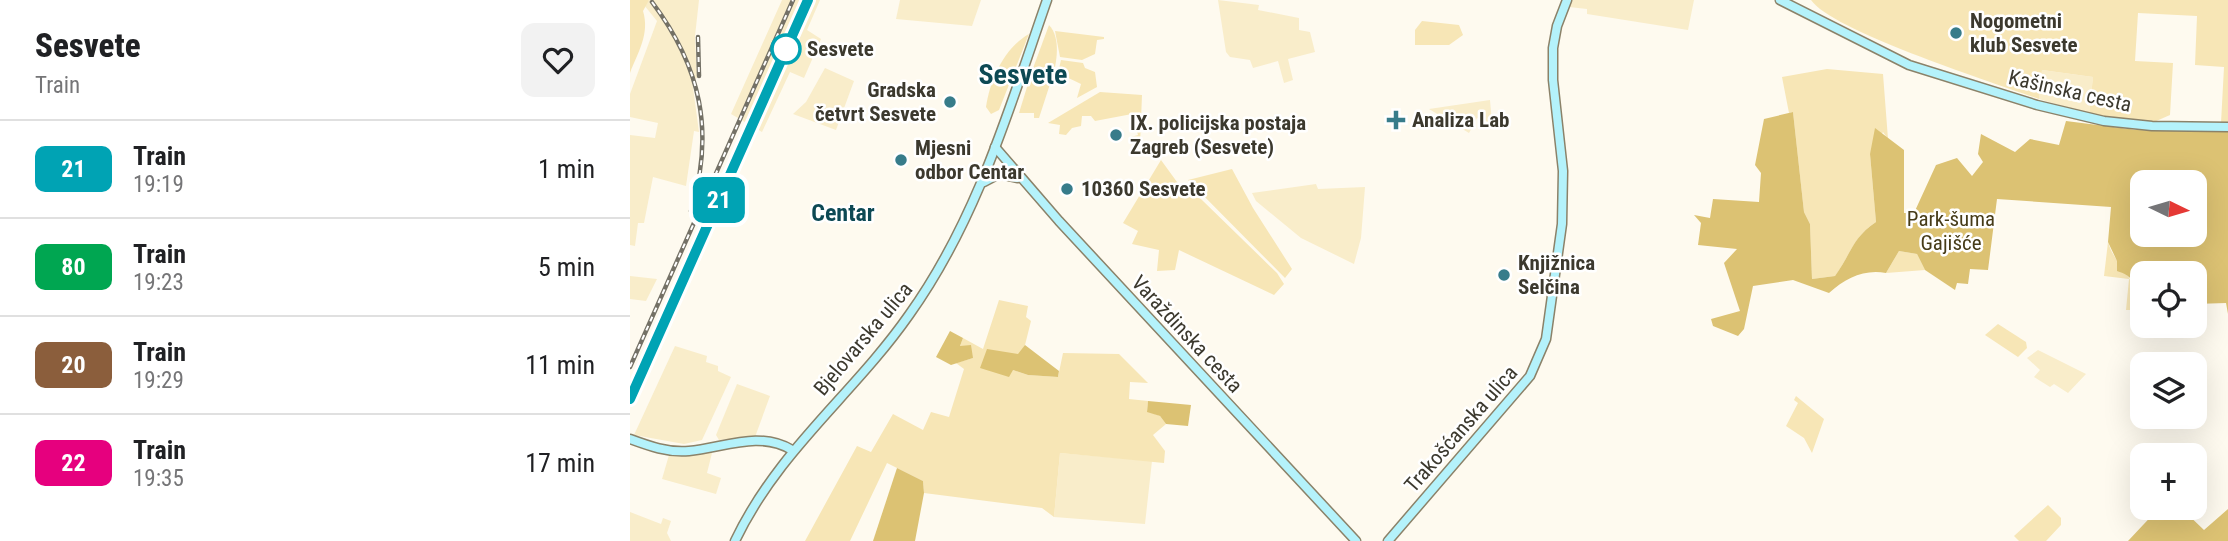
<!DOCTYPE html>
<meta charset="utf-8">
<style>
:root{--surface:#fff;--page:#f2f2f2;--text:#202124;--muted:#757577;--line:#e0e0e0}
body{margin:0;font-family:"Roboto Condensed",sans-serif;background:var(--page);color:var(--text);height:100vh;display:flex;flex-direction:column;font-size:26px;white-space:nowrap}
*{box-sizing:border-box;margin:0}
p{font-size:23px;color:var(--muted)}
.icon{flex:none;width:38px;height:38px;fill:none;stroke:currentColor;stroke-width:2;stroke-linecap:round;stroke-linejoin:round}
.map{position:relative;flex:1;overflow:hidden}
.details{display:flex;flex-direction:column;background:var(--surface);width:630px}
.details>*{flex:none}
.badge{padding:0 14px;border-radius:10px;font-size:24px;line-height:46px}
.needle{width:46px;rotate:95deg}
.buttons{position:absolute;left:1500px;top:170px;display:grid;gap:14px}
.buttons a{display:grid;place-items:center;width:77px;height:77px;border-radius:14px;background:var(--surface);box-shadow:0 7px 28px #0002;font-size:35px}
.map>.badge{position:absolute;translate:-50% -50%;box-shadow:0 0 0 4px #fff}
.round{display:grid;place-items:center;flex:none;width:74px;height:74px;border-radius:14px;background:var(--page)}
.head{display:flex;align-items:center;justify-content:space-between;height:119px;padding:0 35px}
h1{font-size:33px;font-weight:800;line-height:52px}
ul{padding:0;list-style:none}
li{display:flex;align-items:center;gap:21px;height:98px;padding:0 35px;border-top:2px solid var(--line)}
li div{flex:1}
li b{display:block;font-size:26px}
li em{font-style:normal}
li .badge{min-width:77px;font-weight:700;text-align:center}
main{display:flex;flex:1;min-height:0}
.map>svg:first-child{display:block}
.built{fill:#f9edca}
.green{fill:#f7e6b6}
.forest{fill:#dcc273;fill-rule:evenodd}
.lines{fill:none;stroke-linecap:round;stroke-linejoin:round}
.secondary-casing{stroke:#8b8269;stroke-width:11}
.secondary{stroke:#b4f2fb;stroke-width:8}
.rail-casing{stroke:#747166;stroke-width:4.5}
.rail{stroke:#fff;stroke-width:2;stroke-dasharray:5;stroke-linecap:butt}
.line-casing{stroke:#fff;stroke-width:16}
.line{stroke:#00a3b4;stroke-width:10}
.poi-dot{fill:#377c8a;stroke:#fff;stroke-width:2.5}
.stop-dot{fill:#fff;stroke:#00a3b4;stroke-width:3.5}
.labels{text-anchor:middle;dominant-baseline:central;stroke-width:5;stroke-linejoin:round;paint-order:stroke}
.poi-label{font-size:21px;font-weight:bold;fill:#3c392e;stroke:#fff;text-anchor:start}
.stop-label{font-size:21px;font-weight:bold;fill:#3c392e;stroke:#fff;text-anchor:start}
.street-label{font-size:21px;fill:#3c392e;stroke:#fff}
.park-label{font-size:21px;fill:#463b18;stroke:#fff}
.quarter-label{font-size:24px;font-weight:bold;fill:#0d4954;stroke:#fff}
.district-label{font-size:28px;font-weight:bold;fill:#0d4954;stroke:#fff}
</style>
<main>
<section class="details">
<div class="head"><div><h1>Sesvete</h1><p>Train</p></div><a class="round"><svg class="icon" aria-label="heart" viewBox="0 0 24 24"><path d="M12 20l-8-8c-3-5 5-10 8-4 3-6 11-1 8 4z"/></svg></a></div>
<ul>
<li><span class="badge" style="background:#00a3b4;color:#fff">21</span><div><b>Train</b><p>19:19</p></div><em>1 min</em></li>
<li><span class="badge" style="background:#00a651;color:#fff">80</span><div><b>Train</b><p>19:23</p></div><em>5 min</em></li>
<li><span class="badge" style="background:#8b5e3c;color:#fff">20</span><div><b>Train</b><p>19:29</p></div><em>11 min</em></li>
<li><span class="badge" style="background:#e6007e;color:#fff">22</span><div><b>Train</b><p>19:35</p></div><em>17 min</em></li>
</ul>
</section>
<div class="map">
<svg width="1598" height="541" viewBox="0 0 1598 541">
<rect width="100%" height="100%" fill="#fefaef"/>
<g class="built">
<polygon points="19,0 69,0 65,36 67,78 62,80 69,132 64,131 56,186 23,177 14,223 8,223 5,246 0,245 0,135 25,138 28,123 0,117 0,94 27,21 14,5"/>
<polygon points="152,0 190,0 177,30 191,39 174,78 160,72 132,132 101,114"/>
<polygon points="270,0 351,0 342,26 266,19"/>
<polygon points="588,0 629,5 628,10 669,18 669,30 680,32 685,52 658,59 663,80 654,83 648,61 623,68 620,60 600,57 596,52"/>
<polygon points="941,0 1064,0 1058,30 957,14 957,9 939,7"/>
<polygon points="195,68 224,81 206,130 163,114 176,102"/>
<polygon points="1412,70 1463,77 1459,114 1409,99"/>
<polygon points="860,100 862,123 847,118 839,133 799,109"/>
<polygon points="686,184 688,189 735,187 731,238 724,264 671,238 626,201 622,193"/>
<polygon points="0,276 27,279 16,301 0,299"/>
<polygon points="45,346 77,356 76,362 88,366 88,371 101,377 72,440 54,444 4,435"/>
<polygon points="1408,350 1456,374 1438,393 1424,384 1420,387 1404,377 1410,370 1397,358"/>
<polygon points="107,384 140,396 125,437 89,440 86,435"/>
<polygon points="83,449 77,473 91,478 86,494 32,479 39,455 61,455"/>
<polygon points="430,453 522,461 515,524 424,517"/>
<polygon points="0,512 31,524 33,518 41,521 37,533 41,541 0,541"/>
</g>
<g class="green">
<path d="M0,0H19L13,11C20,34 8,52 0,73Z"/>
<path d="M1181,0H1598V123H1591L1594,67L1565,65L1567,16L1508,13L1505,61L1543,63L1540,115L1524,122L1459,114L1463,77L1412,70L1409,99C1365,83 1202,31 1181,0Z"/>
<polygon points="792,21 829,25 833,35 819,45 785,45 785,30"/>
<path d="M419,25C431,38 427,62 422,79L402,71Z"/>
<polygon points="425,31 474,37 474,39 467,40 465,54 452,60 430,57"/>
<path d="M399,34L369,110L361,114L356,107C360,80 374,48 399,34Z"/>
<polygon points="431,60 453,63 455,68 465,72 467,87 447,98 451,84 428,73"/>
<path d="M1197,69L1253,74L1258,139L1253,132L1240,154L1246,222C1223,237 1221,254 1205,276L1182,279L1180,224L1174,212L1163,112L1159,113L1152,77Z"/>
<polygon points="401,74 421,81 409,118 404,118 404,113 389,113"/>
<polygon points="470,92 512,95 510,145 503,147 501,137 508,135 502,114 465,121 461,116 452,116 451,126 442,128 436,135 429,134 430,125 418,123"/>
<polygon points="531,160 555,193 559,189 572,200 647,273 654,284 644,295 549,250 545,270 527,271 529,250 502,244 508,231 493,223"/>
<polygon points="602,169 623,208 662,269 655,278 558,180"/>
<path d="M1478,242C1484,264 1503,273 1505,296L1512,303V310H1496L1499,279L1474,276Z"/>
<polygon points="1269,251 1287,254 1295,270 1256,273"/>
<polygon points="369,300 398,306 396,317 401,321 395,345 383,370 398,375 428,377 433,353 489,354 518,383 500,382 499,399 518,401 517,411 530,416 536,424 523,435 535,451 534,463 430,453 424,517 412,508 294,493 293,481 257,463 220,541 175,541 227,446 241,452 263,414 293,430 301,412 319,417 334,369 326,363 343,358 330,346 333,338 353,349"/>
<polygon points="1368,324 1396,342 1397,348 1388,357 1355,335"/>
<polygon points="1166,396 1194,419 1182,453 1174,438 1156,426 1168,403 1164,400"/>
<polygon points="1418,505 1431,518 1431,525 1416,541 1389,541 1384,536"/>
</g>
<g class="forest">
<path d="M1163,112L1174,212L1180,224L1182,279L1205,276C1221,254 1222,238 1246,222L1240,154L1245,128L1274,150V213H1284L1306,165L1327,158L1342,176L1353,162L1348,154L1351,134L1385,152L1400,139L1429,145L1436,121L1507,130L1598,132V314L1596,303L1565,304L1564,273H1512V303L1505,296C1504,280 1502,276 1487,271V261L1478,242L1481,207L1367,199L1358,270L1340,269L1338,284L1327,283L1325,290L1295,270L1287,254L1269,251L1256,273C1234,269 1216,278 1199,293L1163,280L1123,286L1114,329L1108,336L1083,326L1081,319L1110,311L1094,263L1107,249L1068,245L1071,223L1064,215L1080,218L1083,199L1129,202L1131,173L1125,165L1134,119ZM1564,182V234H1512V182Z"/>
<polygon points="320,331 333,338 330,346 341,345 343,358 321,365 306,357"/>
<polygon points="395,345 429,371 428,377 398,375 383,370 379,377 350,368 357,349 388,354"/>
<polygon points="518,401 561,405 558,426 536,424 530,416 517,412"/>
<polygon points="267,468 293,481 294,493 285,541 243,541"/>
<polygon points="1529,508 1551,508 1574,530 1598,509 1598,541 1498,541"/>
</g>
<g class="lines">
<g class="secondary-casing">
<g id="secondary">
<polyline points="1150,0 1279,65 1407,105 1474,121 1522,126 1598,127"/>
<polyline points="365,147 429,221 726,541"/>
<polyline points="354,182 369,174 387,178"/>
<path d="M0,439C19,446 38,453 59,451C93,448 129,430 162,450"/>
<path d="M105,541C149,449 223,395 279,315C347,220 379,109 417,0"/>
<polyline points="758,541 900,376 916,339 932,224 933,171 923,80 923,48 927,26 937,0"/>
</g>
</g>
<use href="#secondary" class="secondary"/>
<g class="rail-casing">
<g id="rail">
<path d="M22,2C71,67 85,132 61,211"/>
<polyline points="68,37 69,76"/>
<polyline points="0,367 163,0"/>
<polyline points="0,399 178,0"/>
</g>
</g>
<use href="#rail" class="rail"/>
</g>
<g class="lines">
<g class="line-casing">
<polyline id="line" points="0,399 178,0"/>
</g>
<use href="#line" class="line"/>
</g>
<g class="poi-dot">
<circle cx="1326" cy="33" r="7"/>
<circle cx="320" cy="102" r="7"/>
<path d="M762.5 109.5h7v7h7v7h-7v7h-7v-7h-7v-7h7z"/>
<circle cx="486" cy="135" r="7"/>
<circle cx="271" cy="160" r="7"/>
<circle cx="437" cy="189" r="7"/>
<circle cx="874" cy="275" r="7"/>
</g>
<circle class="stop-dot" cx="156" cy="49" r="14"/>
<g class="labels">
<g class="poi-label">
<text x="1340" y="21">Nogometni<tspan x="1340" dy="24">klub Sesvete</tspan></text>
<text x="306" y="90" text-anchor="end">Gradska<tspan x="306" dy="24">četvrt Sesvete</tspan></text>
<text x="782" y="120">Analiza Lab</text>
<text x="500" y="123">IX. policijska postaja<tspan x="500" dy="24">Zagreb (Sesvete)</tspan></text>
<text x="285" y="148">Mjesni<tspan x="285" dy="24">odbor Centar</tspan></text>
<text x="451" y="189">10360 Sesvete</text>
<text x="888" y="263">Knjižnica<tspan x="888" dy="24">Selčina</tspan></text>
</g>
<g class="stop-label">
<text x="177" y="49">Sesvete</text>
</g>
<g class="street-label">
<text transform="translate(1440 91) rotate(13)">Kašinska cesta</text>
<text transform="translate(557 334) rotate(47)">Varaždinska cesta</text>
<text transform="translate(233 339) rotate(-50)">Bjelovarska ulica</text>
<text transform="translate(831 429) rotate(-49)">Trakošćanska ulica</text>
</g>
<g class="park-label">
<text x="1321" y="219">Park-šuma<tspan x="1321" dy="24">Gajišće</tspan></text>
</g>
<g class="quarter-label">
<text x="213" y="213">Centar</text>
</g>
<g class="district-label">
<text x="393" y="74">Sesvete</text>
</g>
</g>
</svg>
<div class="buttons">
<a><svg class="needle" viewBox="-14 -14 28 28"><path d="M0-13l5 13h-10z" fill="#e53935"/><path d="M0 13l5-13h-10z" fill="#757577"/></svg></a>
<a><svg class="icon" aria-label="locate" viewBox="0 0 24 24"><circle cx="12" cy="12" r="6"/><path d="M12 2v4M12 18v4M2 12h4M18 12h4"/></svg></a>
<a><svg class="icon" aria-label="layers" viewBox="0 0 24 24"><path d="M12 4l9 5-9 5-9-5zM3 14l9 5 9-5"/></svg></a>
<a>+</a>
</div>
<b class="badge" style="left:89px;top:200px;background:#00a3b4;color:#fff">21</b>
</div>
</main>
